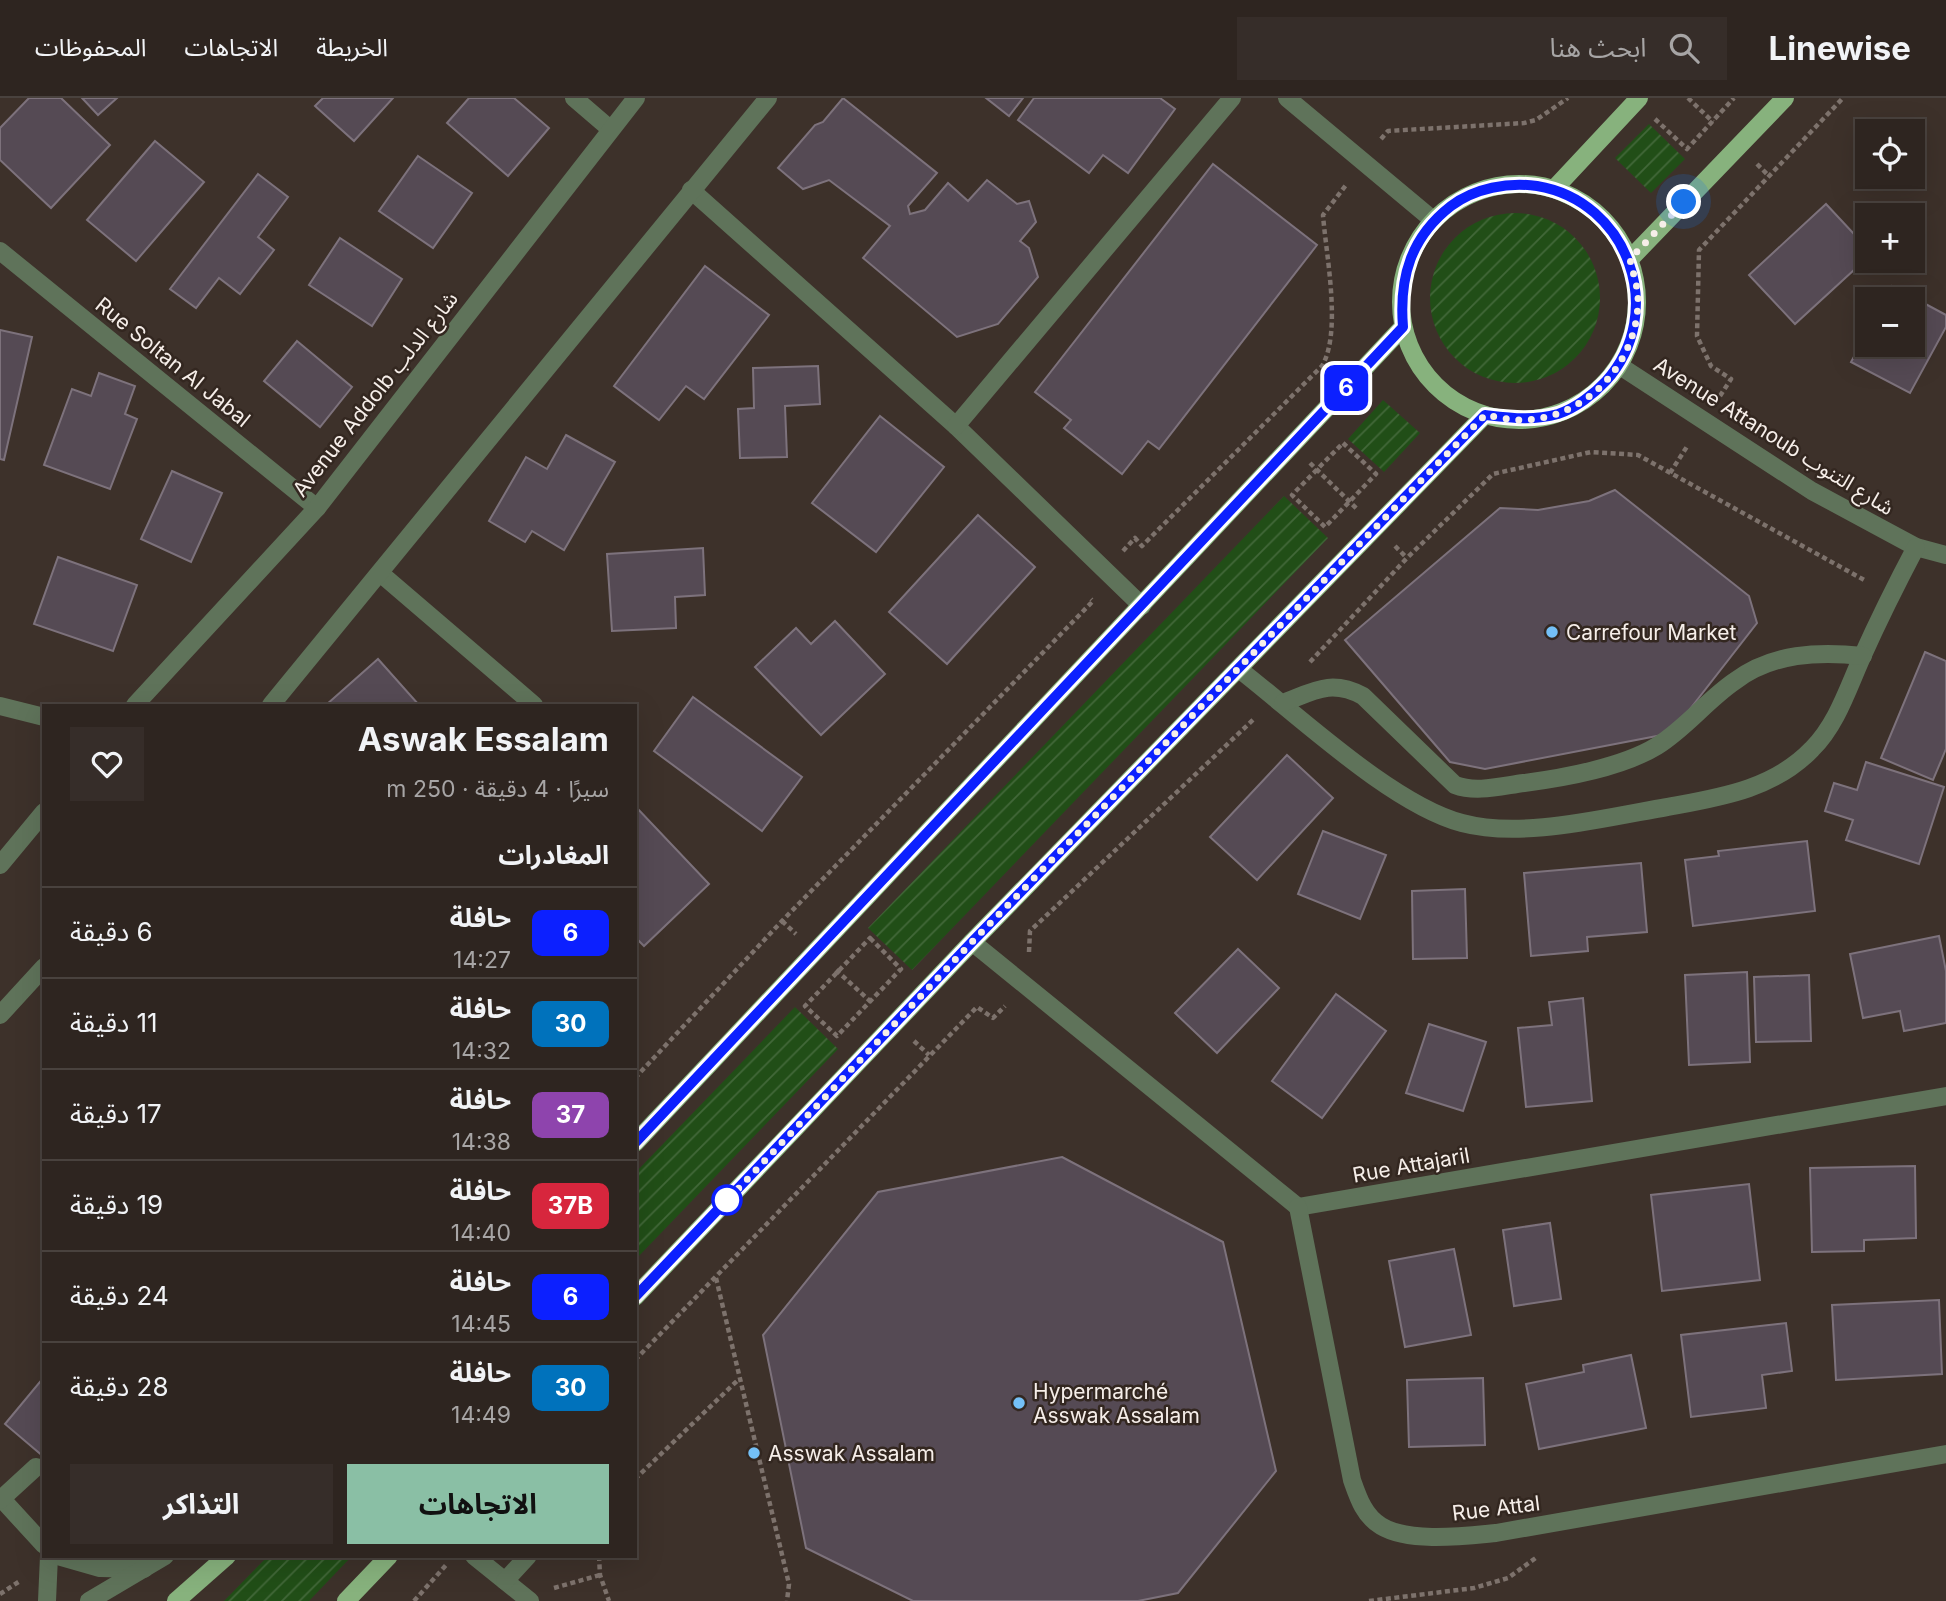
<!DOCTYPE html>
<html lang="ar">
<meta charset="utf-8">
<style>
:root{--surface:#2e2520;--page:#362d29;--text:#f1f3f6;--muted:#a7a5a5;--line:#49423e;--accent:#8abfa5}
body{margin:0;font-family:Inter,"Noto Sans Arabic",sans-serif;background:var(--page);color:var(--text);direction:rtl;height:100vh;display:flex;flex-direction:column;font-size:26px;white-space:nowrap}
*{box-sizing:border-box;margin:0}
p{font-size:23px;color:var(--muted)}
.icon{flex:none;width:38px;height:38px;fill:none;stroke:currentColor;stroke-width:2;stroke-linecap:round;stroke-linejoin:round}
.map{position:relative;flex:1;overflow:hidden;direction:ltr}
.side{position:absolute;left:42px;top:606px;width:595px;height:854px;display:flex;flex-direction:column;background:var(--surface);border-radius:0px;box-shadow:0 7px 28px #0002,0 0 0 2px var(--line);direction:rtl}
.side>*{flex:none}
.badge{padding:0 14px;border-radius:10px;font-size:24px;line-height:46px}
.tools{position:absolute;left:1855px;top:21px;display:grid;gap:14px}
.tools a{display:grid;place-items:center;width:70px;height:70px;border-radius:0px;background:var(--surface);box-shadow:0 7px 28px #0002,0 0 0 2px var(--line);font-size:35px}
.you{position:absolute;width:35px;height:35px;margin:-18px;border:5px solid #fff;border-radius:50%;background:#1a73e8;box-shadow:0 0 0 10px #1a73e833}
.map>.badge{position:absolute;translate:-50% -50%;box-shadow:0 0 0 4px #fff}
h2{padding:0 28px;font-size:26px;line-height:63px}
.round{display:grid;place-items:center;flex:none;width:74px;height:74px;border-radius:0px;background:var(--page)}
.overview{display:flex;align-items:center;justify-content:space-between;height:119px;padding:0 28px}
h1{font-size:33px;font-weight:700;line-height:52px}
.primary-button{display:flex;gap:14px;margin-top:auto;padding:14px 28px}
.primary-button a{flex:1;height:80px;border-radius:0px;background:var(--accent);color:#111;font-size:28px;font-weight:700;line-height:80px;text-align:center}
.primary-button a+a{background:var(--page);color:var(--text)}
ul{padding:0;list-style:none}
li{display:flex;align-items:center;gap:21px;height:91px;padding:0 28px;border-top:2px solid var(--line)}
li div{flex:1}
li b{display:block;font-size:26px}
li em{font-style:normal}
li .badge{min-width:77px;font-weight:700;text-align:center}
header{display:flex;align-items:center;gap:42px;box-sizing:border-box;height:98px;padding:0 35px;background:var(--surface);border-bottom:2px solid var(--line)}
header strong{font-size:33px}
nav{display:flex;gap:38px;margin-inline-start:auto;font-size:24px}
.search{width:490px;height:63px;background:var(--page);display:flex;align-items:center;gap:18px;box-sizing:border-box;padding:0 24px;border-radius:0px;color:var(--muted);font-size:26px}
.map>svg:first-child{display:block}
.garden{fill:url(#garden-furrows)}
.building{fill:#554a54;stroke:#7d727c;stroke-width:2}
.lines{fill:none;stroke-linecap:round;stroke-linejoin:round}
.path{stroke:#7d726c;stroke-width:4.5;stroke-dasharray:5 3.5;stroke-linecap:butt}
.minor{stroke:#5f735a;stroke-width:18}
.major{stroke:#87b27d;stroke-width:18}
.line-casing{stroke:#fff;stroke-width:16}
.line{stroke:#0c20ff;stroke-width:10}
.walk{stroke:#f6eee9;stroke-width:7;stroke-dasharray:0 12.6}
.poi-dot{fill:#74c0f6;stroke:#332720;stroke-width:2.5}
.stop-dot{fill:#fff;stroke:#0c20ff;stroke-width:3.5}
.labels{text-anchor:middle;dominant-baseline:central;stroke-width:5;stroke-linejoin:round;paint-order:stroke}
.street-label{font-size:21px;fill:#f6eee9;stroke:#332720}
.poi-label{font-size:21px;fill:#f6eee9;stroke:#332720;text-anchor:start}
</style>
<header>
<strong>Linewise</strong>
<div class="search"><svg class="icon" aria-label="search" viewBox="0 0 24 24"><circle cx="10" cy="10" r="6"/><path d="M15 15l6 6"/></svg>ابحث هنا</div>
<nav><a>الخريطة</a><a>الاتجاهات</a><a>المحفوظات</a></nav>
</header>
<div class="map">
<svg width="1946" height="1503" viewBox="0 0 1946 1503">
<defs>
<pattern id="garden-furrows" width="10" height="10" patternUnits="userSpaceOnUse" patternTransform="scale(1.75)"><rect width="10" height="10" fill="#214e17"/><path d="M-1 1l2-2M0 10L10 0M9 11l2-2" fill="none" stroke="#426839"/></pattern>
</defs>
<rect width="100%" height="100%" fill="#3d312a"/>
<g class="garden">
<polygon points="1649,26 1685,61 1651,95 1615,60"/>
<circle cx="1515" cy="200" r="85"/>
<polygon points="1383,302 1420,335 1384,374 1348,341"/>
<polygon points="1284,398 1328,440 912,872 868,830"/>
<polygon points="795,909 838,951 635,1162 635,1075"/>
<polygon points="268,1458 352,1458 309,1503 224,1503"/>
</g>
<g class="building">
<polygon points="29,0 61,0 110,47 51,110 0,62 0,30"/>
<polygon points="82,0 117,0 98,17"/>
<polygon points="323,0 393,0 354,43 315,8"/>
<polygon points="469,0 514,0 549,30 508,78 447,25"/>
<polygon points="843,0 937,75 908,108 910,116 925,112 948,85 968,103 987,82 1017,106 1029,103 1036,124 1020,143 1029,150 1038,179 998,226 957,239 863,160 890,128 829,82 803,91 778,70 815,27 823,24"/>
<polygon points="986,0 1023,0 1009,18"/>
<polygon points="1034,0 1160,0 1175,11 1128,75 1103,57 1089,75 1018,22"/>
<polygon points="155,43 204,84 136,163 87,122"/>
<polygon points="418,58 472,95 433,150 379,113"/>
<polygon points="1213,66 1317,147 1159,351 1148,343 1122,376 1064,330 1071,322 1035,294"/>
<polygon points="258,76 288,99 258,139 274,152 240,196 219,180 196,210 170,191"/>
<polygon points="1826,106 1867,150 1867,160 1795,226 1749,177"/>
<polygon points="340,140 402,181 372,228 309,187"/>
<polygon points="705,168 769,217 704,301 686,288 659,322 614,288"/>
<polygon points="1892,188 1946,217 1946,229 1910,295 1851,264 1867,235 1867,247 1913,247 1913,201 1885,201"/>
<polygon points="0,232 32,239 4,362 0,361"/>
<polygon points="297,243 352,289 320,329 264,283"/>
<polygon points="818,268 820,306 785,308 787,359 740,360 738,311 754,310 753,270"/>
<polygon points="99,275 135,288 125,316 137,321 110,391 44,367 72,291 91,298"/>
<polygon points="880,318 944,369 876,454 812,405"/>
<polygon points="566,337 615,364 564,452 532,433 525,444 489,423 526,359 547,371"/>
<polygon points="172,373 222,395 191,464 141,441"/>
<polygon points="1615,392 1749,498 1757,525 1683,620 1662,637 1485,671 1450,664 1345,542 1500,410 1538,412 1589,403"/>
<polygon points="978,417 1035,469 947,566 889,514"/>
<polygon points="703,450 705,497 675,499 676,530 612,533 607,456"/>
<polygon points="58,459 137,487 113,553 34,526"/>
<polygon points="835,523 885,576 821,637 755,569 796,530 811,546"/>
<polygon points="1925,554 1946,563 1946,651 1933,682 1881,660"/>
<polygon points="378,561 419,607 326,607"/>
<polygon points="693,599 802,679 762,733 654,653"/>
<polygon points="1287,657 1333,700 1257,782 1210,739"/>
<polygon points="1866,664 1944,689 1919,766 1846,742 1853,722 1825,713 1834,685 1857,692"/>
<polygon points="636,709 709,786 644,848 635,839"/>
<polygon points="1323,733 1386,757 1360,821 1298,796"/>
<polygon points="1807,743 1815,813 1693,828 1685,762 1719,758 1718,753"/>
<polygon points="1641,765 1647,834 1587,839 1588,853 1531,858 1524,775"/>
<polygon points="1465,791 1467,860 1413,861 1412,793"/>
<polygon points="1939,838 1946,873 1946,925 1904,933 1900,913 1863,920 1850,856"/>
<polygon points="1238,851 1279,890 1217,955 1175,915"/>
<polygon points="1747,874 1750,964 1689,967 1685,877"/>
<polygon points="1809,877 1811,943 1756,944 1754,879"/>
<polygon points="1336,896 1386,933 1322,1020 1272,983"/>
<polygon points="1583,900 1592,1003 1526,1009 1518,930 1552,927 1549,904"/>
<polygon points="1429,926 1486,944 1463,1013 1406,995"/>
<polygon points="1062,1059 1223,1144 1276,1373 1178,1495 1138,1503 913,1503 806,1450 763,1237 878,1094"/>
<polygon points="1915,1068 1916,1140 1864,1142 1864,1153 1812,1154 1810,1070"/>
<polygon points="1749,1086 1760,1182 1662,1193 1651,1097"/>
<polygon points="1550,1125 1561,1201 1514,1208 1503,1132"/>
<polygon points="1454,1151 1471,1237 1405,1249 1389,1163"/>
<polygon points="1939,1202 1942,1276 1836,1282 1832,1207"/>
<polygon points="1786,1225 1792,1273 1762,1277 1766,1310 1691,1319 1681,1237"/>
<polygon points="1631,1257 1646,1330 1539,1351 1526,1286 1584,1274 1583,1267"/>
<polygon points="44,1279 44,1359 5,1326"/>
<polygon points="1483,1280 1485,1347 1409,1349 1407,1282"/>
</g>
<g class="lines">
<g class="path">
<polyline points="1688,0 1713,24"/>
<polyline points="1655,21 1687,51 1734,0"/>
<polyline points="1381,41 1388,33 1524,25 1536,22 1568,0"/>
<polyline points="1757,66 1769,78"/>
<polyline points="1720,298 1731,281 1711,268 1697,238 1699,152 1843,0"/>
<polygon points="1343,345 1376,376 1325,429 1292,397"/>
<polyline points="1310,365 1357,411"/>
<polyline points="1670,375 1688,347"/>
<polyline points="1395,448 1407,460"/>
<path d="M1123,453L1135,440L1142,448L1322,268C1342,234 1326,157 1323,117L1346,87"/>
<polyline points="1310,564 1407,460 1493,376 1591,354 1638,357 1866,483"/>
<polyline points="782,823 796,836"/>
<polygon points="870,840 901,871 837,938 805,908"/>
<polyline points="1029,854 1030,833 1255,620"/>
<polyline points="836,872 871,904"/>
<polyline points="914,943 929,957"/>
<polyline points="635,980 782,823 1093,503 1091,501"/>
<polyline points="716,1180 789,1486 787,1503"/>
<polyline points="635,1262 977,909 993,920 1005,908"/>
<polyline points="635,1381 739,1281"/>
<polyline points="599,1458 600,1477 609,1503"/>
<polyline points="554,1490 600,1477"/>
<polyline points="0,1496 20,1483"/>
<polyline points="414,1503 447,1466"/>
<polyline points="1369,1503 1474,1490 1508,1480 1537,1459"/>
</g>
<g class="minor">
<polyline points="574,0 609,30"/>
<polyline points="1287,0 1433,122"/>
<polyline points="691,92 956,328 1142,508"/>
<polyline points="0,153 317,410"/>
<polyline points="1620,268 1812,393 1916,449 1946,457"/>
<polyline points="956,328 1232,0"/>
<polyline points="380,475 534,607"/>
<path d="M1240,572C1298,617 1393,707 1462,725C1522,741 1602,720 1662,710C1715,700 1772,693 1812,651C1837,626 1848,590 1862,559C1879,521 1897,485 1916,449"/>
<path d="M1283,605C1314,593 1331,581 1363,598L1455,687C1476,695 1501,688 1524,685C1563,680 1623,669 1657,648C1686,630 1707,602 1735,583C1772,555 1819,553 1863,558"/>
<polyline points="135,607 317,410 636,0"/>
<polyline points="271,607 768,0"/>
<polyline points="0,608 44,619"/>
<polyline points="0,767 44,714"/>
<polyline points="972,844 1298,1109 1946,998"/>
<polyline points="0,917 44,869"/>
<path d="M1298,1109L1352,1382C1358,1399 1364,1418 1381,1428C1409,1445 1464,1438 1496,1435L1946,1356"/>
<polyline points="1,1400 44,1447"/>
<polyline points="0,1402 36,1369"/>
<polyline points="58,1458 100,1470 144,1471"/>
<polyline points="474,1458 530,1503"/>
<polyline points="505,1483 528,1458"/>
<polyline points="47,1503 49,1458"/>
<polyline points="89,1503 165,1458"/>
</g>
<g class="major">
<circle cx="1519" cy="204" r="118"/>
<polyline points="1554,91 1639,0"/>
<polyline points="1630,161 1785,0"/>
<polyline points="635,1045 1403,229"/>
<polyline points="635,1199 972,844 1485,317"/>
<polyline points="176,1503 227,1458"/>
<polyline points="346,1503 389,1458"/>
</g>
</g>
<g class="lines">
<g class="line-casing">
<path id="line" d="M635,1045L1403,229C1399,179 1411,139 1451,108C1475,90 1508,84 1537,88C1628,103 1668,214 1606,283C1594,296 1576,310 1558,316C1533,323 1511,320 1485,317L972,844L635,1199"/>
</g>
<use href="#line" class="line"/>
<path class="walk" d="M727,1102L720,1110L972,844L1485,317C1497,319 1510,322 1522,322C1588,321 1640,262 1638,198C1637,186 1632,172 1630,161L1684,104"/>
</g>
<g class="poi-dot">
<circle cx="1552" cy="534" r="7"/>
<circle cx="1019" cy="1305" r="7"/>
<circle cx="754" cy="1355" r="7"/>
</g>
<circle class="stop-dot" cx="727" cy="1102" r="14"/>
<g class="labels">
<g class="street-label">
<text transform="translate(173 264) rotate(39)">Rue Soltan Al Jabal</text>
<text transform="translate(375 296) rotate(-52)">Avenue Addolb شارع الدلب</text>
<text transform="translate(1774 338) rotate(32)">Avenue Attanoub شارع التنوب</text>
<text transform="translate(1411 1067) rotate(-10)">Rue Attajaril</text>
<text transform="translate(1496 1410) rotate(-7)">Rue Attal</text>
</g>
<g class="poi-label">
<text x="1566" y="534">Carrefour Market</text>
<text x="1033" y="1293">Hypermarché<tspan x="1033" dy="24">Asswak Assalam</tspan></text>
<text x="768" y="1355">Asswak Assalam</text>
</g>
</g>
</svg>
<div class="tools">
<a><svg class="icon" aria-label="locate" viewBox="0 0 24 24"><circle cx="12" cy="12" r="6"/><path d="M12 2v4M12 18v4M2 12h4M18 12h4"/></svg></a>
<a>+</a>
<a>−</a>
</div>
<div class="you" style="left:1684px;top:104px"></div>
<b class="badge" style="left:1346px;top:290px;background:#0c20ff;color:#fff">6</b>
<section class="side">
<div class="overview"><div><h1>Aswak Essalam</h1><p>سيرًا · 4 دقيقة · 250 m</p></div><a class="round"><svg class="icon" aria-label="heart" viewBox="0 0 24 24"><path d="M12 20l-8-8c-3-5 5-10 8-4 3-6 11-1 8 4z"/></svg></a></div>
<h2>المغادرات</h2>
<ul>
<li><span class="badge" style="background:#0c20ff;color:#fff">6</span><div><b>حافلة</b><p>14:27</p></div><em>6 دقيقة</em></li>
<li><span class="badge" style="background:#0072bc;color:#fff">30</span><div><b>حافلة</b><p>14:32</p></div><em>11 دقيقة</em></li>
<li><span class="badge" style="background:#8e44ad;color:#fff">37</span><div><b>حافلة</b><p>14:38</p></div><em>17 دقيقة</em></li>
<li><span class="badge" style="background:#d7263d;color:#fff">37B</span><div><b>حافلة</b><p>14:40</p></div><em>19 دقيقة</em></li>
<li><span class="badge" style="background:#0c20ff;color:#fff">6</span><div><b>حافلة</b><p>14:45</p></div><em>24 دقيقة</em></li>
<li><span class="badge" style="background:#0072bc;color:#fff">30</span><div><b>حافلة</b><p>14:49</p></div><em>28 دقيقة</em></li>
</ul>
<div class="primary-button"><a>الاتجاهات</a><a>التذاكر</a></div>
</section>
</div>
